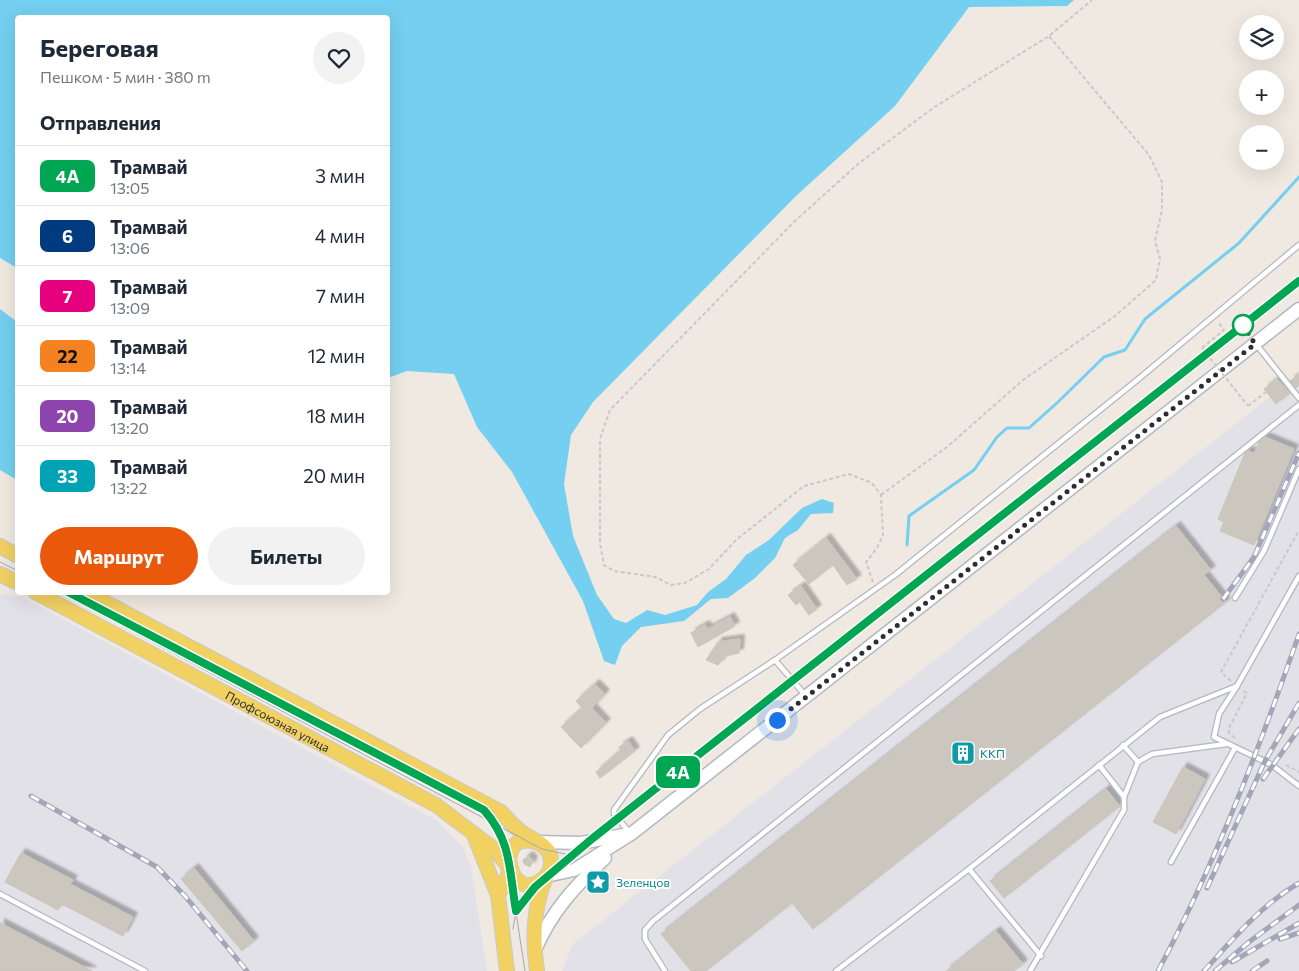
<!DOCTYPE html>
<html lang="ru">
<meta charset="utf-8">
<style>
:root{--surface:#fff;--page:#f2f2f3;--text:#1f2937;--muted:#747a83;--line:#e0e1e3;--accent:#ea580c}
body{margin:0;font-family:Commissioner,sans-serif;background:var(--page);color:var(--text);height:100vh;display:flex;flex-direction:column;font-size:19px;white-space:nowrap}
*{box-sizing:border-box;margin:0}
p{font-size:16px;color:var(--muted)}
.icon{flex:none;width:28px;height:28px;fill:none;stroke:currentColor;stroke-width:2;stroke-linecap:round;stroke-linejoin:round}
.map{position:relative;flex:1;overflow:hidden}
.drawer{position:absolute;left:15px;top:15px;width:375px;height:580px;display:flex;flex-direction:column;background:var(--surface);border-radius:5px;box-shadow:0 5px 20px #0002}
.drawer>*{flex:none}
.badge{padding:0 10px;border-radius:8px;font-size:18px;line-height:32px}
.controls{position:absolute;left:1239px;top:15px;display:grid;gap:10px}
.controls a{display:grid;place-items:center;width:45px;height:45px;border-radius:50%;background:var(--surface);box-shadow:0 5px 20px #0002;font-size:25px}
.you{position:absolute;width:25px;height:25px;margin:-12px;border:4px solid #fff;border-radius:50%;background:#1a73e8;box-shadow:0 0 0 8px #1a73e833}
.map>.badge{position:absolute;translate:-50% -50%;box-shadow:0 0 0 2px #fff}
h2{padding:0 25px;font-size:19px;line-height:45px}
.round{display:grid;place-items:center;flex:none;width:52px;height:52px;border-radius:26px;background:var(--page)}
.summary{display:flex;align-items:center;justify-content:space-between;height:85px;padding:0 25px}
h1{font-size:24px;font-weight:700;line-height:38px}
.button{display:flex;gap:10px;margin-top:auto;padding:10px 25px}
.button a{flex:1;height:58px;border-radius:30px;background:var(--accent);color:#fff;font-size:20px;font-weight:700;line-height:58px;text-align:center}
.button a+a{background:var(--page);color:var(--text)}
ul{padding:0;list-style:none}
li{display:flex;align-items:center;gap:15px;height:60px;padding:0 25px;border-top:1px solid var(--line)}
li div{flex:1}
li b{display:block;font-size:19px}
li em{font-style:normal}
li .badge{min-width:55px;font-weight:700;text-align:center}
.map>svg:first-child{display:block}
.industrial{fill:#e3e1e8}
.water{fill:#75cff0}
.lines{fill:none;stroke-linecap:round;stroke-linejoin:round}
.stream{stroke:#75cff0;stroke-width:3}
.building{fill:#cbc7bf;stroke:#cbc5ba;filter:url(#shadow)}
.service-casing{stroke:#b4b7c1;stroke-width:7}
.secondary-casing{stroke:#b4b7c1;stroke-width:15}
.primary-casing{stroke:#c9c9c9;stroke-width:16}
.path{stroke:#c9c9c9;stroke-width:2;stroke-dasharray:4 2.5;stroke-linecap:butt}
.service{stroke:#fff;stroke-width:4.5}
.secondary{stroke:#fff;stroke-width:12}
.primary{stroke:#f2d163;stroke-width:14}
.tram{stroke:#a3a6b8;stroke-width:1}
.rail-casing{stroke:#a3a6b8;stroke-width:5}
.rail{stroke:#fff;stroke-width:3;stroke-dasharray:9;stroke-linecap:butt}
.path-bridge{stroke:#c9c9c9;stroke-width:2;stroke-dasharray:4 2.5;stroke-linecap:butt}
.line-casing{stroke:#fff;stroke-width:11}
.line{stroke:#00a651;stroke-width:8}
.walk{stroke:#2e2e2e;stroke-width:5;stroke-dasharray:0 9}
.stop-dot{fill:#fff;stroke:#00a651;stroke-width:2.5}
.labels{text-anchor:middle;dominant-baseline:central;stroke-width:4;stroke-linejoin:round;paint-order:stroke}
.street-label{font-size:12px;fill:#2e2e2e;stroke:#fff}
.culture-label{font-size:12px;fill:#0d838f;stroke:#fff;text-anchor:start}
</style>
<div class="map">
<svg width="1299" height="971" viewBox="0 0 1299 971">
<defs>
<filter id="shadow"><feDropShadow dx="4.5" dy="-4.5" stdDeviation="1" flood-color="#0004"/></filter>
</defs>
<rect width="100%" height="100%" fill="#efe9e1"/>
<g class="industrial">
<polygon points="1299,374 1299,971 562,971 573,944"/>
<polygon points="0,594 22,597 436,820 463,848 471,866 487,971 0,971"/>
</g>
<g class="water">
<polygon points="0,0 1074,0 1067,6 969,7 895,106 796,196 593,402 571,435 564,484 573,536 597,595 614,619 626,623 647,610 665,615 697,605 708,592 726,579 746,555 769,540 802,508 822,499 834,503 833,513 811,514 798,530 785,538 775,558 755,578 728,598 711,599 684,621 641,627 622,646 615,665 604,661 583,601 512,472 477,427 454,374 407,371 388,378 388,18 18,18 17,268 0,258"/>
<polygon points="0,309 17,322 17,480 0,470"/>
</g>
<g class="lines">
<polyline class="stream" points="907,545 909,516 974,470 997,437 1007,428 1029,428 1058,402 1104,357 1125,350 1145,319 1239,243 1299,177"/>
</g>
<g class="building">
<polygon points="1299,374 1299,385 1296,388 1290,381"/>
<polygon points="1277,379 1290,393 1276,404 1264,389"/>
<polygon points="1265,437 1294,449 1254,545 1220,531 1224,522 1218,519 1245,453 1248,451 1254,453 1259,442"/>
<polygon points="1176,526 1211,570 1204,575 1226,602 813,929 792,903 706,971 691,971 661,934"/>
<polygon points="826,538 857,579 847,585 833,565 809,584 793,565"/>
<polygon points="801,586 817,609 809,615 800,602 796,605 788,595"/>
<polygon points="730,617 735,626 698,647 691,633 705,625 708,629"/>
<polygon points="740,639 739,653 726,656 718,665 706,660 718,642"/>
<polygon points="595,684 605,694 592,708 606,723 581,748 561,727 582,708 576,701"/>
<polygon points="628,741 635,751 600,778 596,772 621,750 619,747"/>
<polygon points="1183,767 1205,779 1176,834 1153,822"/>
<polygon points="1106,789 1120,806 1004,898 990,881"/>
<polygon points="21,853 73,880 70,884 133,917 123,936 62,904 58,910 5,882"/>
<polygon points="529,856 533,861 530,867 524,864 523,860"/>
<polygon points="194,868 254,941 242,951 181,879"/>
<polygon points="0,923 92,971 0,971"/>
<polygon points="996,931 1023,964 1014,971 946,971"/>
</g>
<g class="lines">
<g class="service-casing">
<g id="service">
<polyline points="1256,344 1299,398"/>
<polyline points="1299,576 1237,686 1219,714 1214,737 1272,765 1299,786"/>
<polyline points="1235,598 1264,551 1299,469"/>
<polyline points="775,660 805,695"/>
<polyline points="1123,745 1138,762"/>
<polyline points="1099,765 1124,797"/>
<polyline points="630,833 614,814 614,810 668,735 700,709 775,660 895,575 1136,381 1299,245"/>
<polyline points="1171,862 1235,748"/>
<polyline points="969,869 1041,956"/>
<polyline points="0,894 145,971"/>
<polyline points="665,971 645,939 645,930 653,921 1299,405"/>
<polyline points="836,971 969,869 1160,717 1237,686"/>
<polyline points="1030,971 1124,810 1124,797 1138,762 1152,754 1226,744"/>
</g>
</g>
<g class="secondary-casing">
<g id="secondary">
<polyline points="536,842 581,843 623,835"/>
<polyline points="546,876 574,870 631,834 1299,309"/>
<path d="M535,950C551,912 575,886 605,858"/>
</g>
</g>
<g class="primary-casing">
<g id="primary">
<polyline points="0,546 18,556"/>
<polyline points="0,574 18,583"/>
<path id="s1" d="M35,592L436,805L494,849L509,867L508,876L498,895L507,971"/>
<path d="M86,592L501,812C507,819 513,825 520,831C529,838 542,842 548,851C557,865 544,878 541,891C533,917 533,944 537,971"/>
<polyline points="474,835 498,895"/>
<path d="M536,842C490,829 511,912 546,876"/>
</g>
</g>
<g class="path">
<polyline points="1202,348 1224,330 1219,323"/>
<polyline points="1248,406 1266,392"/>
<polyline points="881,495 947,447 1023,380 1115,316 1156,280 1160,258 1155,241 1162,210 1162,182 1149,155 1049,36"/>
<polyline points="873,582 866,562 877,548 883,535 881,495 872,483 849,474 804,486 736,540 709,569 685,583 671,585 655,577 614,571 604,565 600,544 600,439 610,410 795,221 858,164 933,108 1049,36 1092,0"/>
<polyline points="1231,681 1221,672 1299,530"/>
<polyline points="1235,738 1229,733 1229,728 1247,693 1242,690"/>
<polyline points="1286,765 1299,772"/>
</g>
<use href="#service" class="service"/>
<use href="#secondary" class="secondary"/>
<use href="#primary" class="primary"/>
<g class="tram">
<polyline points="0,562 18,571"/>
<polyline points="58,592 542,849 565,854 578,852"/>
<polyline points="497,825 505,841 525,971"/>
<polyline points="513,929 516,911 523,900 593,838 1299,281"/>
</g>
<g class="rail-casing">
<g id="rail">
<polyline points="1223,599 1254,557 1299,453"/>
<polyline points="1263,779 1299,729"/>
<polyline points="31,796 157,867 185,896 247,971"/>
<polyline points="1207,888 1265,761 1299,703"/>
<polyline points="1280,939 1299,933"/>
<polyline points="1232,962 1299,923"/>
<path d="M1158,971C1215,864 1259,749 1299,634"/>
<path d="M1204,971C1233,939 1261,905 1299,883"/>
<polyline points="1215,971 1249,942 1299,905"/>
<polyline points="1252,971 1267,961"/>
</g>
</g>
<use href="#rail" class="rail"/>
<polyline class="path-bridge" points="1202,348 1248,406"/>
</g>
<g class="lines">
<g class="line-casing">
<path id="line" d="M68,592L484,810C512,842 509,870 516,911L535,887L593,838L1299,281"/>
</g>
<use href="#line" class="line"/>
<polyline class="walk" points="777,720 1255,344 1243,325"/>
</g>
<defs>
<g id="building-square" transform="scale(1.25)"><rect x="-9" y="-9" width="18" height="18" rx="4" fill="#0f9aa8" stroke="#fff"/><path d="M-4-6H4V6H1V3H-1V6H-4ZM-2.5-4.3h1.7v1.8h-1.7ZM.8-4.3h1.7v1.8H.8ZM-2.5-1h1.7V.8h-1.7ZM.8-1h1.7V.8H.8Z" fill="#fff"/></g>
<g id="sight-square" transform="scale(1.25)"><rect x="-9" y="-9" width="18" height="18" rx="4" fill="#0f9aa8" stroke="#fff"/><path d="M0-6L1.8-2.2L6-1.7L2.9 1.2L3.7 5.4L0 3.3L-3.7 5.4L-2.9 1.2L-6-1.7L-1.8-2.2Z" fill="#fff"/></g>
</defs>
<g fill-rule="evenodd">
<use href="#building-square" x="963" y="753"/>
<use href="#sight-square" x="598" y="882"/>
</g>
<circle class="stop-dot" cx="1243" cy="325" r="10"/>
<g class="labels">
<g class="street-label">
<text stroke="none"><textPath href="#s1" startOffset="275">Профсоюзная улица</textPath></text>
</g>
<g class="culture-label">
<text x="980" y="753">ККП</text>
<text x="616" y="882">Зеленцов</text>
</g>
</g>
</svg>
<div class="controls">
<a><svg class="icon" aria-label="layers" viewBox="0 0 24 24"><path d="M12 4l9 5-9 5-9-5zM3 14l9 5 9-5"/></svg></a>
<a>+</a>
<a>−</a>
</div>
<div class="you" style="left:777px;top:720px"></div>
<b class="badge" style="left:678px;top:772px;background:#00a651;color:#fff">4А</b>
<section class="drawer">
<div class="summary"><div><h1>Береговая</h1><p>Пешком · 5 мин · 380 m</p></div><a class="round"><svg class="icon" aria-label="heart" viewBox="0 0 24 24"><path d="M12 20l-8-8c-3-5 5-10 8-4 3-6 11-1 8 4z"/></svg></a></div>
<h2>Отправления</h2>
<ul>
<li><span class="badge" style="background:#00a651;color:#fff">4А</span><div><b>Трамвай</b><p>13:05</p></div><em>3 мин</em></li>
<li><span class="badge" style="background:#003b80;color:#fff">6</span><div><b>Трамвай</b><p>13:06</p></div><em>4 мин</em></li>
<li><span class="badge" style="background:#e6007e;color:#fff">7</span><div><b>Трамвай</b><p>13:09</p></div><em>7 мин</em></li>
<li><span class="badge" style="background:#f58220;color:#111">22</span><div><b>Трамвай</b><p>13:14</p></div><em>12 мин</em></li>
<li><span class="badge" style="background:#8e44ad;color:#fff">20</span><div><b>Трамвай</b><p>13:20</p></div><em>18 мин</em></li>
<li><span class="badge" style="background:#00a3b4;color:#fff">33</span><div><b>Трамвай</b><p>13:22</p></div><em>20 мин</em></li>
</ul>
<div class="button"><a>Маршрут</a><a>Билеты</a></div>
</section>
</div>
